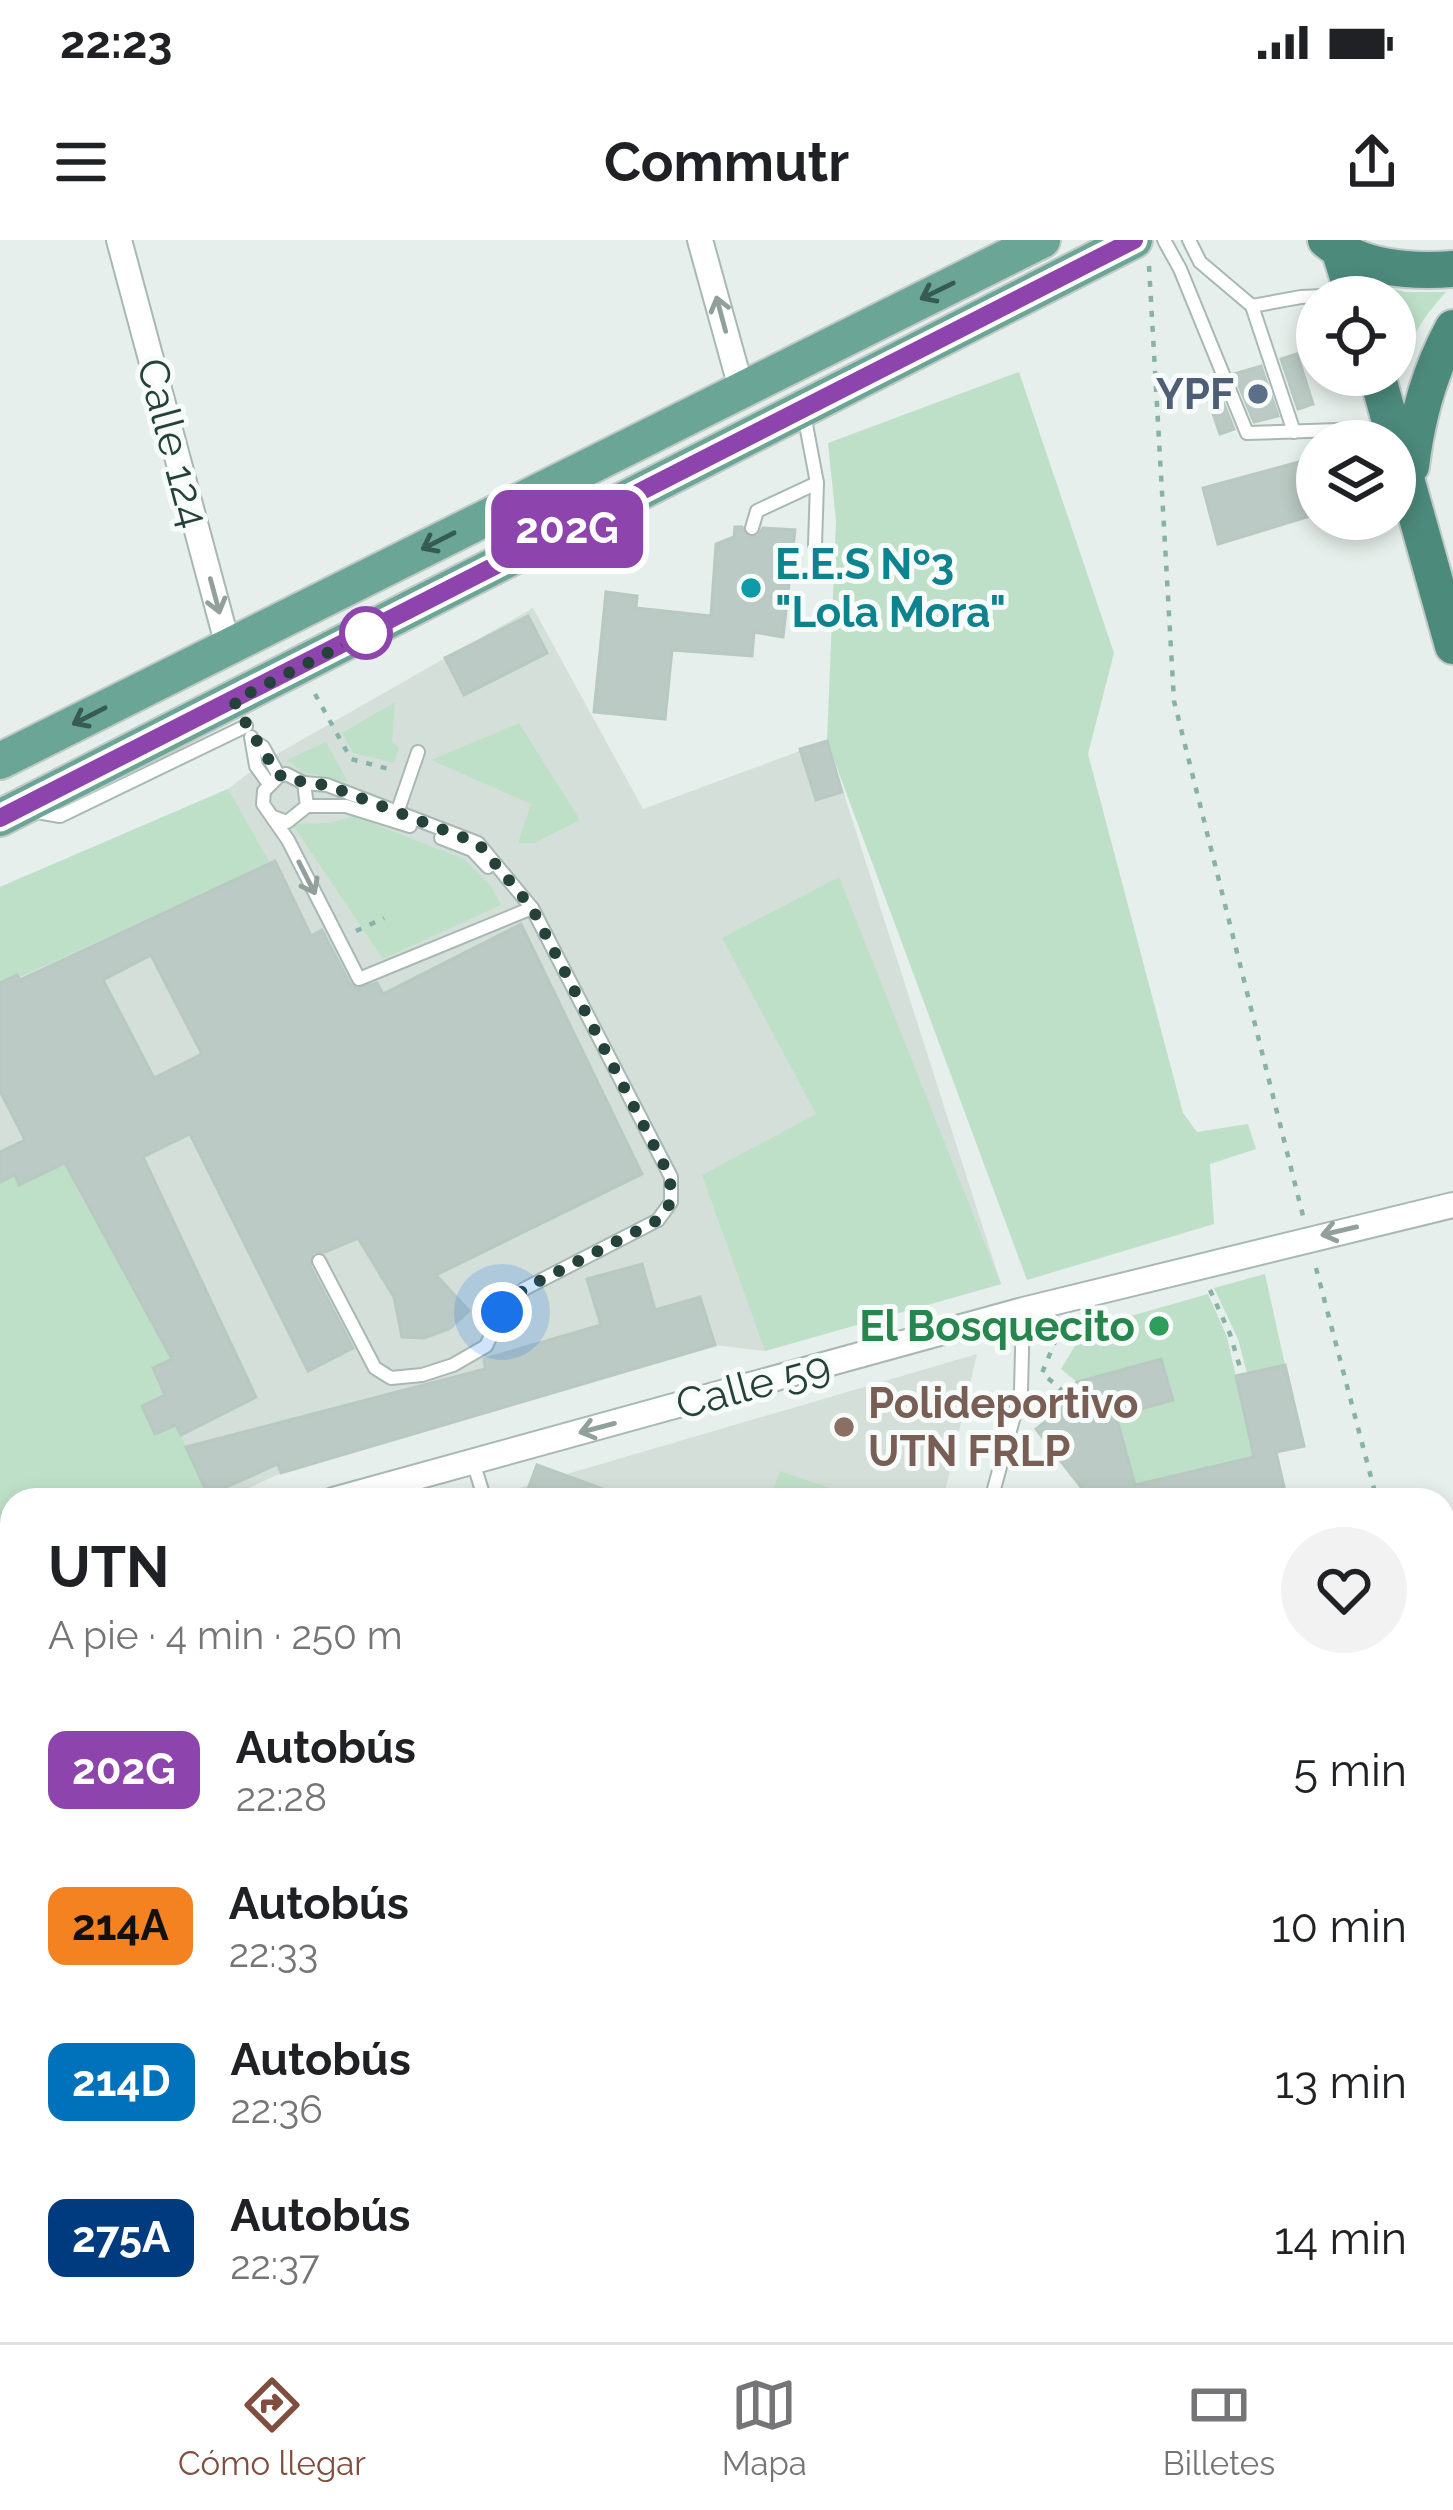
<!DOCTYPE html>
<html lang="es">
<meta charset="utf-8">
<style>
:root{--surface:#fff;--page:#f2f2f2;--text:#202124;--muted:#757577;--line:#e0e0e0;--accent:#7f4e3f}
body{margin:0;font-family:Raleway,sans-serif;background:var(--page);color:var(--text);height:100vh;display:flex;flex-direction:column;font-size:45px;white-space:nowrap}
*{box-sizing:border-box;margin:0}
p{font-size:39px;color:var(--muted)}
.icon{flex:none;width:66px;height:66px;fill:none;stroke:currentColor;stroke-width:2;stroke-linecap:round;stroke-linejoin:round}
.map{position:relative;flex:1;overflow:hidden}
.details{position:absolute;left:0px;top:1248px;width:1455px;height:855px;display:flex;flex-direction:column;background:var(--surface);border-radius:36px 36px 0 0;box-shadow:0 6px 18px #0003}
.details>*{flex:none}
.badge{padding:0 24px;border-radius:18px;font-size:42px;line-height:78px}
.fabs{position:absolute;left:1296px;top:36px;display:grid;gap:24px}
.fabs a{display:grid;place-items:center;width:120px;height:120px;border-radius:50%;background:var(--surface);box-shadow:0 6px 18px #0003;font-size:60px}
.you{position:absolute;width:60px;height:60px;margin:-30px;border:9px solid #fff;border-radius:50%;background:#1a73e8;box-shadow:0 0 0 18px #1a73e833}
.map>.badge{position:absolute;translate:-50% -50%;box-shadow:0 0 0 6px #fff}
.round{display:grid;place-items:center;flex:none;width:126px;height:126px;border-radius:63px;background:var(--page)}
.headline{display:flex;align-items:center;justify-content:space-between;height:204px;padding:0 48px}
h1{font-size:57px;font-weight:700;line-height:90px}
ul{padding:0;list-style:none}
li{display:flex;align-items:center;gap:36px;height:156px;padding:0 48px}
li div{flex:1}
li b{display:block;font-size:45px}
li em{font-style:normal}
li .badge{min-width:132px;font-weight:700;text-align:center}
.status{display:flex;justify-content:space-between;align-items:center;height:84px;padding:0 60px;background:var(--surface);direction:ltr}
.status svg{height:33px;fill:currentColor}
header{display:flex;justify-content:space-between;align-items:center;height:156px;padding:0 48px;background:var(--surface);font-size:54px;font-weight:700}
.tabs{display:flex;justify-content:space-around;align-items:center;height:168px;border-top:3px solid var(--line);background:var(--surface);font-size:33px;color:var(--muted)}
.tabs a{display:grid;justify-items:center;gap:6px}
.tabs .active{color:var(--accent)}
.map>svg:first-child{display:block}
.built{fill:#d4dfda}
.green{fill:#bfe0c8}
.building{fill:#bbcac4;stroke:#b8c9c2;stroke-width:3;fill-rule:evenodd}
.lines{fill:none;stroke-linecap:round;stroke-linejoin:round}
.service-casing{stroke:#a8b8b2;stroke-width:16}
.minor-casing{stroke:#a8b8b2;stroke-width:28}
.primary-casing{stroke:#c2cac8;stroke-width:40}
.trunk-casing{stroke:#c2cac8;stroke-width:40}
.path{stroke:#86b3a5;stroke-width:4.5;stroke-dasharray:6 9;stroke-linecap:butt}
.service{stroke:#fff;stroke-width:12}
.minor{stroke:#fff;stroke-width:24}
.primary{stroke:#6aa596;stroke-width:36}
.trunk{stroke:#4c8a7c;stroke-width:36}
.oneway{stroke:#365b51}
.oneway2{stroke:#92a09c}
.line-casing{stroke:#fff;stroke-width:27}
.line{stroke:#8e44ad;stroke-width:18}
.walk{stroke:#24423a;stroke-width:12;stroke-dasharray:0 21.6}
.service-dot{fill:#5c6f8a;stroke:#f7fbf9;stroke-width:4.5}
.culture-dot{fill:#0f9aa8;stroke:#f7fbf9;stroke-width:4.5}
.stop-dot{fill:#fff;stroke:#8e44ad;stroke-width:6}
.leisure-dot{fill:#2e9e5b;stroke:#f7fbf9;stroke-width:4.5}
.education-dot{fill:#8d6e63;stroke:#f7fbf9;stroke-width:4.5}
.labels{text-anchor:middle;dominant-baseline:central;stroke-width:10;stroke-linejoin:round;paint-order:stroke}
.service-label{font-size:42px;font-weight:bold;fill:#4e5e75;stroke:#f7fbf9;text-anchor:end}
.street-label{font-size:42px;fill:#24423a;stroke:#f7fbf9}
.culture-label{font-size:42px;font-weight:bold;fill:#0d838f;stroke:#f7fbf9;text-anchor:start}
.leisure-label{font-size:42px;font-weight:bold;fill:#27864d;stroke:#f7fbf9;text-anchor:end}
.education-label{font-size:42px;font-weight:bold;fill:#785e54;stroke:#f7fbf9;text-anchor:start}
</style>
<div class="status"><b>22:23</b><svg viewBox="0 0 49 12"><path d="M0 12V9h3v3zM5 12V6h3v6zM10 12V3h3v9zM15 12V0h3v12zM26 1h20v11H26zM47 4h2v5h-2z"/></svg></div>
<header><svg class="icon" aria-label="menu" viewBox="0 0 24 24"><path d="M4 6h16M4 12h16M4 18h16"/></svg>Commutr<svg class="icon" aria-label="share" viewBox="0 0 24 24"><path d="M12 15V3M7 8l5-5 5 5M5 13v7h14v-7"/></svg></header>
<div class="map">
<svg width="1453" height="2102" viewBox="0 0 1453 2102">
<rect width="100%" height="100%" fill="#e6efeb"/>
<g class="built">
<polygon points="533,368 643,569 827,501 1001,1044 765,1111 714,1105 281,1233 223,1260 12,1260 12,1319 0,1322 0,647 228,549 263,522"/>
<polygon points="977,1114 943,1260 478,1260"/>
<polygon points="411,2091 753,2091 750,2102 414,2102"/>
</g>
<g class="green">
<path d="M1366,41L1405,52H1446C1409,93 1400,120 1392,175L1395,57H1369Z"/>
<polygon points="1019,132 1114,413 1088,514 1183,873 1197,892 1248,884 1256,909 1210,924 1214,984 1027,1040 827,501 836,281 828,203"/>
<polygon points="395,462 392,502 399,508 394,523 353,513 342,493"/>
<polygon points="519,483 580,580 535,603 518,603 531,564 431,520"/>
<polygon points="326,502 348,542 303,532 287,520"/>
<polygon points="228,549 270,623 0,746 0,647"/>
<polygon points="354,576 464,619 491,646 501,665 383,719 292,584 330,583"/>
<polygon points="839,637 1001,1044 765,1111 702,935 816,874 722,698"/>
<polygon points="61,914 79,953 172,1119 165,1155 142,1166 155,1194 176,1185 208,1255 204,1260 12,1260 12,1319 0,1322 0,942 15,935 20,945 43,933 40,921"/>
<polygon points="1265,1034 1285,1125 1247,1133 1238,1099 1214,1048"/>
<polygon points="1208,1054 1227,1097 1254,1217 1136,1245 1116,1176 1172,1160 1162,1119 1077,1142 1061,1129 1085,1089"/>
<polygon points="780,1231 865,1260 770,1260"/>
<polygon points="557,2091 703,2091 701,2102 603,2102"/>
<polygon points="917,2091 1301,2091 1252,2102 920,2102"/>
</g>
<g class="building">
<polygon points="1297,114 1313,164 1298,169 1281,119"/>
<polygon points="1261,126 1278,176 1254,182 1234,134"/>
<polygon points="1214,140 1234,189 1220,194 1203,144"/>
<polygon points="1317,217 1317,274 1218,304 1203,248"/>
<polygon points="735,287 742,287 750,298 758,296 763,288 795,290 783,397 754,392 752,416 672,410 665,479 594,472 606,352 637,356 636,368 711,376 716,304 734,297"/>
<polygon points="528,376 547,413 464,455 445,418"/>
<polygon points="827,501 842,552 816,560 800,509"/>
<path d="M275,621L311,696L322,690L350,744L357,749L377,743L383,754L521,684L642,934L436,1035L469,1071L449,1089L424,1098L402,1097L394,1057L358,998L325,1012H313L310,1026L353,1108L308,1131L190,894L143,917L256,1157L181,1195L176,1185L155,1194L142,1166L165,1155L153,1128L172,1119L65,923L19,945L15,935L0,942V912L25,900L0,851V743L17,735L20,740ZM151,715L202,814L154,838L103,740Z"/>
<polygon points="642,1024 655,1070 700,1057 715,1105 281,1233 278,1224 208,1255 186,1207 485,1129 484,1119 601,1085 587,1039"/>
<polygon points="1161,1119 1173,1160 1116,1176 1135,1245 1254,1217 1236,1136 1285,1125 1304,1206 1276,1212 1287,1260 1091,1260 1036,1189 1059,1171 1053,1162 1077,1142"/>
<polygon points="537,1225 625,1257 625,1260 524,1260"/>
</g>
<g class="lines">
<g class="service-casing">
<g id="service">
<polyline points="1164,0 1180,29 1247,193 1339,190 1360,201"/>
<polyline points="1189,0 1200,22 1252,66 1294,192"/>
<polyline points="1252,66 1301,57 1346,55"/>
<polyline points="804,174 817,243 815,305"/>
<polyline points="752,288 757,271 817,243"/>
<polyline points="251,497 256,526 269,544"/>
<polyline points="253,501 263,507 279,536 286,534 304,543 327,545 478,603 532,668 671,937 671,962 658,980 524,1049 502,1072 486,1106 453,1125 422,1135 391,1138 375,1128 319,1021"/>
<polyline points="279,536 264,551 263,564 288,600 359,739 532,668"/>
<polyline points="307,566 346,566 410,586"/>
<polyline points="37,572 60,576 246,486"/>
<polyline points="397,573 418,512"/>
<polyline points="273,577 287,582 307,566 304,543"/>
<polyline points="441,598 472,610 488,627"/>
<polyline points="473,1222 485,1260"/>
<polyline points="991,1260 1021,1150 1023,1072"/>
</g>
</g>
<g class="minor-casing">
<g id="minor">
<polyline points="119,0 228,406"/>
<polyline points="700,0 741,148"/>
<polyline points="333,1260 1023,1070 1453,965"/>
<polyline points="0,1350 12,1347"/>
<polyline points="0,1994 12,1991"/>
<polyline points="344,2091 347,2102"/>
</g>
</g>
<g class="primary-casing">
<g id="primary">
<polyline points="0,521 1042,0"/>
<polyline points="0,578 1134,0"/>
</g>
</g>
<g class="trunk-casing">
<g id="trunk">
<path d="M1326,0C1361,29 1409,32 1453,29"/>
<polyline points="1340,12 1354,57"/>
<polyline points="1377,135 1453,406"/>
<path d="M1411,226C1417,176 1429,132 1453,88"/>
</g>
</g>
<g class="path">
<polyline points="1149,26 1174,461 1303,976"/>
<polyline points="315,454 351,519 389,529"/>
<polyline points="356,691 384,678"/>
<polyline points="1316,1028 1377,1260"/>
<polyline points="1210,1050 1230,1094 1242,1134"/>
<polyline points="1064,1152 1042,1133 1059,1092 1080,1086"/>
<polyline points="1443,1511 1450,1536 1453,1633"/>
<polyline points="1443,1801 1453,1722"/>
<polyline points="775,2102 777,2091"/>
</g>
<use href="#service" class="service"/>
<use href="#minor" class="minor"/>
<use href="#primary" class="primary"/>
<use href="#trunk" class="trunk"/>
</g>
<defs><path id="oneway-shaft" d="M-6 0H5M1.5-3L5.5 0L1.5 3" fill="none" stroke-width="1.6" stroke-linecap="round" stroke-linejoin="round" transform="scale(3)"/></defs>
<g class="oneway">
<use href="#oneway-shaft" transform="translate(937 51) rotate(154)"/>
<use href="#oneway-shaft" transform="translate(438 301) rotate(153)"/>
<use href="#oneway-shaft" transform="translate(89 476) rotate(153)"/>
</g>
<g class="oneway2">
<use href="#oneway-shaft" transform="translate(721 74) rotate(-105)"/>
<use href="#oneway-shaft" transform="translate(215 356) rotate(75)"/>
<use href="#oneway-shaft" transform="translate(307 638) rotate(63)"/>
<use href="#oneway-shaft" transform="translate(1339 991) rotate(167)"/>
<use href="#oneway-shaft" transform="translate(597 1188) rotate(165)"/>
</g>
<g class="lines">
<g class="line-casing">
<polyline id="line" points="0,578 1134,0"/>
</g>
<use href="#line" class="line"/>
<path class="walk" d="M366,393L234,461C248,489 263,510 279,536L286,534L304,543L327,545L478,603L532,668L670,937L671,962L658,980L524,1049L502,1072"/>
</g>
<circle class="service-dot" cx="1258" cy="154" r="12"/>
<circle class="culture-dot" cx="751" cy="348" r="12"/>
<circle class="stop-dot" cx="366" cy="393" r="24"/>
<circle class="leisure-dot" cx="1159" cy="1086" r="12"/>
<circle class="education-dot" cx="844" cy="1187" r="12"/>
<g class="labels">
<g class="service-label">
<text x="1234" y="154">YPF</text>
</g>
<g class="street-label">
<text transform="translate(173 203) rotate(75)">Calle 124</text>
<text transform="translate(753 1145) rotate(-15)">Calle 59</text>
</g>
<g class="culture-label">
<text x="775" y="324">E.E.S Nº3<tspan x="775" dy="48">"Lola Mora"</tspan></text>
</g>
<g class="leisure-label">
<text x="1135" y="1086">El Bosquecito</text>
</g>
<g class="education-label">
<text x="868" y="1163">Polideportivo<tspan x="868" dy="48">UTN FRLP</tspan></text>
</g>
</g>
</svg>
<div class="fabs">
<a><svg class="icon" aria-label="locate" viewBox="0 0 24 24"><circle cx="12" cy="12" r="6"/><path d="M12 2v4M12 18v4M2 12h4M18 12h4"/></svg></a>
<a><svg class="icon" aria-label="layers" viewBox="0 0 24 24"><path d="M12 4l9 5-9 5-9-5zM3 14l9 5 9-5"/></svg></a>
</div>
<div class="you" style="left:502px;top:1072px"></div>
<b class="badge" style="left:567px;top:289px;background:#8e44ad;color:#fff">202G</b>
<section class="details">
<div class="headline"><div><h1>UTN</h1><p>A pie · 4 min · 250 m</p></div><a class="round"><svg class="icon" aria-label="heart" viewBox="0 0 24 24"><path d="M12 20l-8-8c-3-5 5-10 8-4 3-6 11-1 8 4z"/></svg></a></div>
<ul>
<li><span class="badge" style="background:#8e44ad;color:#fff">202G</span><div><b>Autobús</b><p>22:28</p></div><em>5 min</em></li>
<li><span class="badge" style="background:#f58220;color:#111">214A</span><div><b>Autobús</b><p>22:33</p></div><em>10 min</em></li>
<li><span class="badge" style="background:#0072bc;color:#fff">214D</span><div><b>Autobús</b><p>22:36</p></div><em>13 min</em></li>
<li><span class="badge" style="background:#003b80;color:#fff">275A</span><div><b>Autobús</b><p>22:37</p></div><em>14 min</em></li>
</ul>
</section>
</div>
<nav class="tabs">
<a class="active"><svg class="icon" aria-label="directions" viewBox="0 0 24 24"><path d="M12 3l9 9-9 9-9-9zM9 14v-3h6M13 9l2 2-2 2"/></svg>Cómo llegar</a>
<a><svg class="icon" aria-label="map" viewBox="0 0 24 24"><path d="M3 6l6-2 6 2 6-2v14l-6 2-6-2-6 2zM9 4v14M15 6v14"/></svg>Mapa</a>
<a><svg class="icon" aria-label="tickets" viewBox="0 0 24 24"><path d="M3 7h18v10H3zM15 7v10"/></svg>Billetes</a>
</nav>
